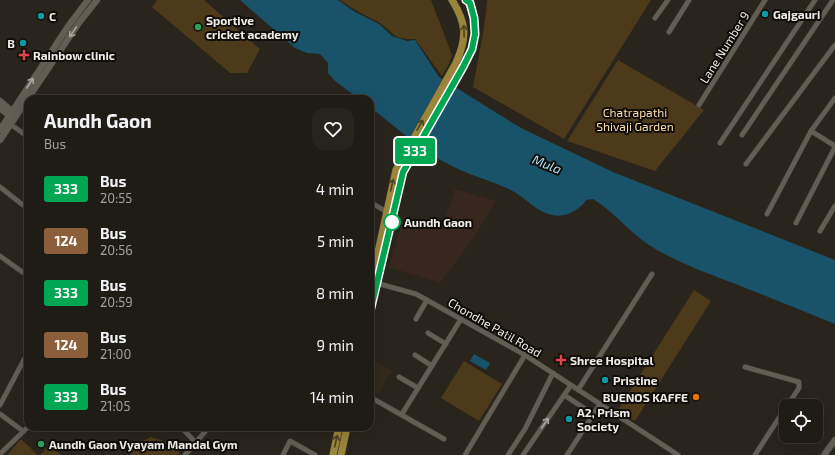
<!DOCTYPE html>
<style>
:root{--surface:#1f1b15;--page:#27241e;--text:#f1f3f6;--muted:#a1a1a0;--line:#3c3934}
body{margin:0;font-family:"Exo 2",sans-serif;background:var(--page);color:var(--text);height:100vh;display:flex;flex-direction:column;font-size:15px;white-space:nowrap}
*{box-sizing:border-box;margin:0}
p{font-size:13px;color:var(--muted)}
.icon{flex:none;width:22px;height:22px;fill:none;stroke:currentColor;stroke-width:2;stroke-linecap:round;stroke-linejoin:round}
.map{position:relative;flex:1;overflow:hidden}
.drawer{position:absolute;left:24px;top:95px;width:350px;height:336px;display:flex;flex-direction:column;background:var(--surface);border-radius:12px;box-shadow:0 4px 16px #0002,0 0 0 1px var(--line)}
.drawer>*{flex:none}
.badge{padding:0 8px;border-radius:3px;font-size:14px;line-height:26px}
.tools{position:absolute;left:779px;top:399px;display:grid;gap:8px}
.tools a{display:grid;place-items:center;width:44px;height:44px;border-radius:8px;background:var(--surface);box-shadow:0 4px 16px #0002,0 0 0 1px var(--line);font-size:20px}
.map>.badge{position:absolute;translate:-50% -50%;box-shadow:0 0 0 2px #fff}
.round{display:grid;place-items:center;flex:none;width:42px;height:42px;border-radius:12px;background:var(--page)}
.summary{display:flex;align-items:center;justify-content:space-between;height:68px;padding:0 20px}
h1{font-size:19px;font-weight:700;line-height:30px}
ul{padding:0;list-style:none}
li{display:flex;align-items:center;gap:12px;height:52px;padding:0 20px}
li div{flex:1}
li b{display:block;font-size:15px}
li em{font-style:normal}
li .badge{min-width:44px;font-weight:700;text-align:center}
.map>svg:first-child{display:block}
.industrial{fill:#38271f}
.built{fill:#322a1c}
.green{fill:#4c3a1a}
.water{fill:#195369}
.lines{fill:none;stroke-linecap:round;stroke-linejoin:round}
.street-casing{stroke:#46433c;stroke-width:5.5}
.secondary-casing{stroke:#46433c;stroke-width:7}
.primary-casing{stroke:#46433c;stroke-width:8}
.street{stroke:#635e54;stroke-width:4.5}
.secondary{stroke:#635e54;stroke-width:6}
.primary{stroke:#9b853a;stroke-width:7}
.oneway{stroke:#4e4320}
.oneway2{stroke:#a9a59d}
.line-casing{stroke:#fff;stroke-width:9}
.line{stroke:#00a651;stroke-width:6}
.culture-dot{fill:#0f9aa8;stroke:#0f0d0a;stroke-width:1.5}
.leisure-dot{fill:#2e9e5b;stroke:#0f0d0a;stroke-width:1.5}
.health-dot{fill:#e0444e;stroke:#0f0d0a;stroke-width:1.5}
.stop-dot{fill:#fff;stroke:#00a651;stroke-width:2}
.food-dot{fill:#e8710a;stroke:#0f0d0a;stroke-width:1.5}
.labels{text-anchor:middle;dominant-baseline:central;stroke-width:4;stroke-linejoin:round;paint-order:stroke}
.poi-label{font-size:12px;font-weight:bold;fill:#efece6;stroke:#0f0d0a;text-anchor:start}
.street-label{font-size:12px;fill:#efece6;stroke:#0f0d0a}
.park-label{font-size:12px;fill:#fddda6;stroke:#0f0d0a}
.stop-label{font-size:12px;font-weight:bold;fill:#efece6;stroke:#0f0d0a;text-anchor:start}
.water-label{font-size:13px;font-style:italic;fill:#aedff6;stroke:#0f0d0a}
</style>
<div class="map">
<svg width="835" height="455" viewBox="0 0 835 455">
<rect width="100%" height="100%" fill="#29241c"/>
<polygon class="industrial" points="455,189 496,201 474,237 440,283 389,267 404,215 411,220 429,226 443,224"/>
<polygon class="built" points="371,359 392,371 378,394 370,389"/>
<g class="green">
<polygon points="157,0 204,0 260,49 247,73 230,73 152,7"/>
<path d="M340,0H431L452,55L448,66L442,76L415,39C391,40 395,32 378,22C365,15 352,9 340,0Z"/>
<path d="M487,0H651L564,139L473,87C478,58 485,29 487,0Z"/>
<polygon points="618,60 704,110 655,171 567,141"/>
<polygon points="694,290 711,301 635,421 618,410"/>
<polygon points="464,361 502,384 479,421 441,398"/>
<polygon points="151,437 177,445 179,447 179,455 130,455 141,442"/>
<polygon points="21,439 38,455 7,455"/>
<polygon points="50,445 61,455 40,455"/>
</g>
<g class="water">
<path d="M240,0H338L355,12L379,24L392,36L407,41L415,40L439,77L521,128L613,172L835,260V324C803,311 771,298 738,285C710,274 680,264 654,248C631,235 616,213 593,199L586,200C580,210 565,218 552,215C536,212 525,197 511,190C492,181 472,176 454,167C424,153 397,128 370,107V99H359L335,81L328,73V63L320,54L307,53L295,48Z"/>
<polygon points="474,354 490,363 486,370 470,361"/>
</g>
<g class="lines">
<g class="street-casing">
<g id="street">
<polyline points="655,18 668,0"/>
<polyline points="669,32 689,0"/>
<polyline points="699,105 765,0"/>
<polyline points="9,123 28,137"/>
<polyline points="811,131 835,146"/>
<polyline points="742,135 833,0"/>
<polyline points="720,143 815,0"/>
<polyline points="746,164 835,45"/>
<polyline points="0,187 28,209"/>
<polyline points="370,202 387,212"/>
<polyline points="767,214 811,131 835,98"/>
<polyline points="796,223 835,147"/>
<polyline points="820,231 835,206"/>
<polyline points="0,256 28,276"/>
<polyline points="376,283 416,294 525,355 678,455"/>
<polyline points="416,319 427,300"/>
<polyline points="428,333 446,344"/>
<polyline points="415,355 432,366"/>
<polyline points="745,367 799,382 799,388 787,406"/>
<polyline points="399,377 418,388"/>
<polyline points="578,390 652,274"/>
<polyline points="564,395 593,414"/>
<polyline points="370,397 444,439"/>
<polyline points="0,405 28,352"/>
<polyline points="0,414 23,431"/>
<polyline points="402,414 461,319"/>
<polyline points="181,427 195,442"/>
<polyline points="0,454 28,427"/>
<polyline points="185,455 209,427"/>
<polyline points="283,455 290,441 315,455"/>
<polyline points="465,455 525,355"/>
<polyline points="508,455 525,429 553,373"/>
<polyline points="523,455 571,385"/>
<polyline points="567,455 600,404"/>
<polyline points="755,455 786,407"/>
</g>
</g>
<g class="secondary-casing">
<g id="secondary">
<polyline points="0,101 14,113"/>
<polyline points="0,108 11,117"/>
<polyline points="0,130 69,25 88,0"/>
<polyline points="0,140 78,24 97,0"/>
<polyline points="824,455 835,440"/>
</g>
</g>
<g class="primary-casing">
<g id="primary">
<path d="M370,289L396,170L456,63C467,38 467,24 452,0"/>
<polyline points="370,311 403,172 463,67 472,49 475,33 474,19 468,0"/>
<polyline points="333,455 339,427"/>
<polyline points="341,455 347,427"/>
</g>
</g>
<use href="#street" class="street"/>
<use href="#secondary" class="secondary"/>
<use href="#primary" class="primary"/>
</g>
<defs><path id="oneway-shaft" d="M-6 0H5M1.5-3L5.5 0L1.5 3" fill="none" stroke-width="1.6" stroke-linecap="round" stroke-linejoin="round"/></defs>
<g class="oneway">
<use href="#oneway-shaft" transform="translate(464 31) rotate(-91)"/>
<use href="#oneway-shaft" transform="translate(420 125) rotate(-60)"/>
<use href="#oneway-shaft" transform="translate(392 185) rotate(-78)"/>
<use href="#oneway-shaft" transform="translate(336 441) rotate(-78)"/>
</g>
<g class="oneway2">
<use href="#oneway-shaft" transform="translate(73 32) rotate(124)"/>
<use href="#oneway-shaft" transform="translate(30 83) rotate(-57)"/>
<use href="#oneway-shaft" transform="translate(545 423) rotate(-56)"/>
</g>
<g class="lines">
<g class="line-casing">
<polyline id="line" points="370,312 403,172 463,67 472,49 475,34 474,18 470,3 466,0"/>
</g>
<use href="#line" class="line"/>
</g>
<g class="culture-dot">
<circle cx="765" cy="14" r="4"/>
<circle cx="41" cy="16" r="4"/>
<circle cx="23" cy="43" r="4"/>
<circle cx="605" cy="380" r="4"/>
<circle cx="569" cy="419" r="4"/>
</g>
<g class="leisure-dot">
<circle cx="198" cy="27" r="4"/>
<circle cx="41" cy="444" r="4"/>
</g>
<g class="health-dot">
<path d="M22 49h4v4h4v4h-4v4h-4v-4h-4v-4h4z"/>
<path d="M559 354h4v4h4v4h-4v4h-4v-4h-4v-4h4z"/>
</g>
<circle class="stop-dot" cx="392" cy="222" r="8"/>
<circle class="food-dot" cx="696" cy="397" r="4"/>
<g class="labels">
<g class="poi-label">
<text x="773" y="14">Gajgauri</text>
<text x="49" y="16">C</text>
<text x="206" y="20">Sportive<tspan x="206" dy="14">cricket academy</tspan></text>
<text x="15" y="43" text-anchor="end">B</text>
<text x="33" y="55">Rainbow clinic</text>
<text x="570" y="360">Shree Hospital</text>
<text x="613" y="380">Pristine</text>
<text x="688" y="397" text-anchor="end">BUENOS KAFFE</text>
<text x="577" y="412">A2, Prism<tspan x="577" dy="14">Society</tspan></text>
<text x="49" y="444">Aundh Gaon Vyayam Mandal Gym</text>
</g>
<g class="street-label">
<text transform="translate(724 47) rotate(-58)">Lane Number 9</text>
<text transform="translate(495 327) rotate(30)">Chondhe Patil Road</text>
</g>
<g class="park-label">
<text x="635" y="112">Chatrapathi<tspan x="635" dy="14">Shivaji Garden</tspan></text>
</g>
<g class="stop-label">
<text x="404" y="222">Aundh Gaon</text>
</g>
<g class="water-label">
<text transform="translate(547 164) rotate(22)">Mula</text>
</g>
</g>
</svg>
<div class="tools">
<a><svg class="icon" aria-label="locate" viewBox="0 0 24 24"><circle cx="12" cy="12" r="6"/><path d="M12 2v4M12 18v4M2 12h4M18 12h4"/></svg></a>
</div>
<b class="badge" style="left:415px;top:151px;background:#00a651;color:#fff">333</b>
<section class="drawer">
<div class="summary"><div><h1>Aundh Gaon</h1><p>Bus</p></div><a class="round"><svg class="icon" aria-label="heart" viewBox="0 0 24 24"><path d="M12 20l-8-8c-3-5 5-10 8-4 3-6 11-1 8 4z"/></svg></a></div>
<ul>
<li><span class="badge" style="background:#00a651;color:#fff">333</span><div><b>Bus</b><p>20:55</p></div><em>4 min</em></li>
<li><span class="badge" style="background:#8b5e3c;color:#fff">124</span><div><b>Bus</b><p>20:56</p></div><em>5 min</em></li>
<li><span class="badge" style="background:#00a651;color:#fff">333</span><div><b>Bus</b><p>20:59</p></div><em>8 min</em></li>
<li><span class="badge" style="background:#8b5e3c;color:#fff">124</span><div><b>Bus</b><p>21:00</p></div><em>9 min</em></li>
<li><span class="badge" style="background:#00a651;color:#fff">333</span><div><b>Bus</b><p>21:05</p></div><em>14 min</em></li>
</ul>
</section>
</div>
